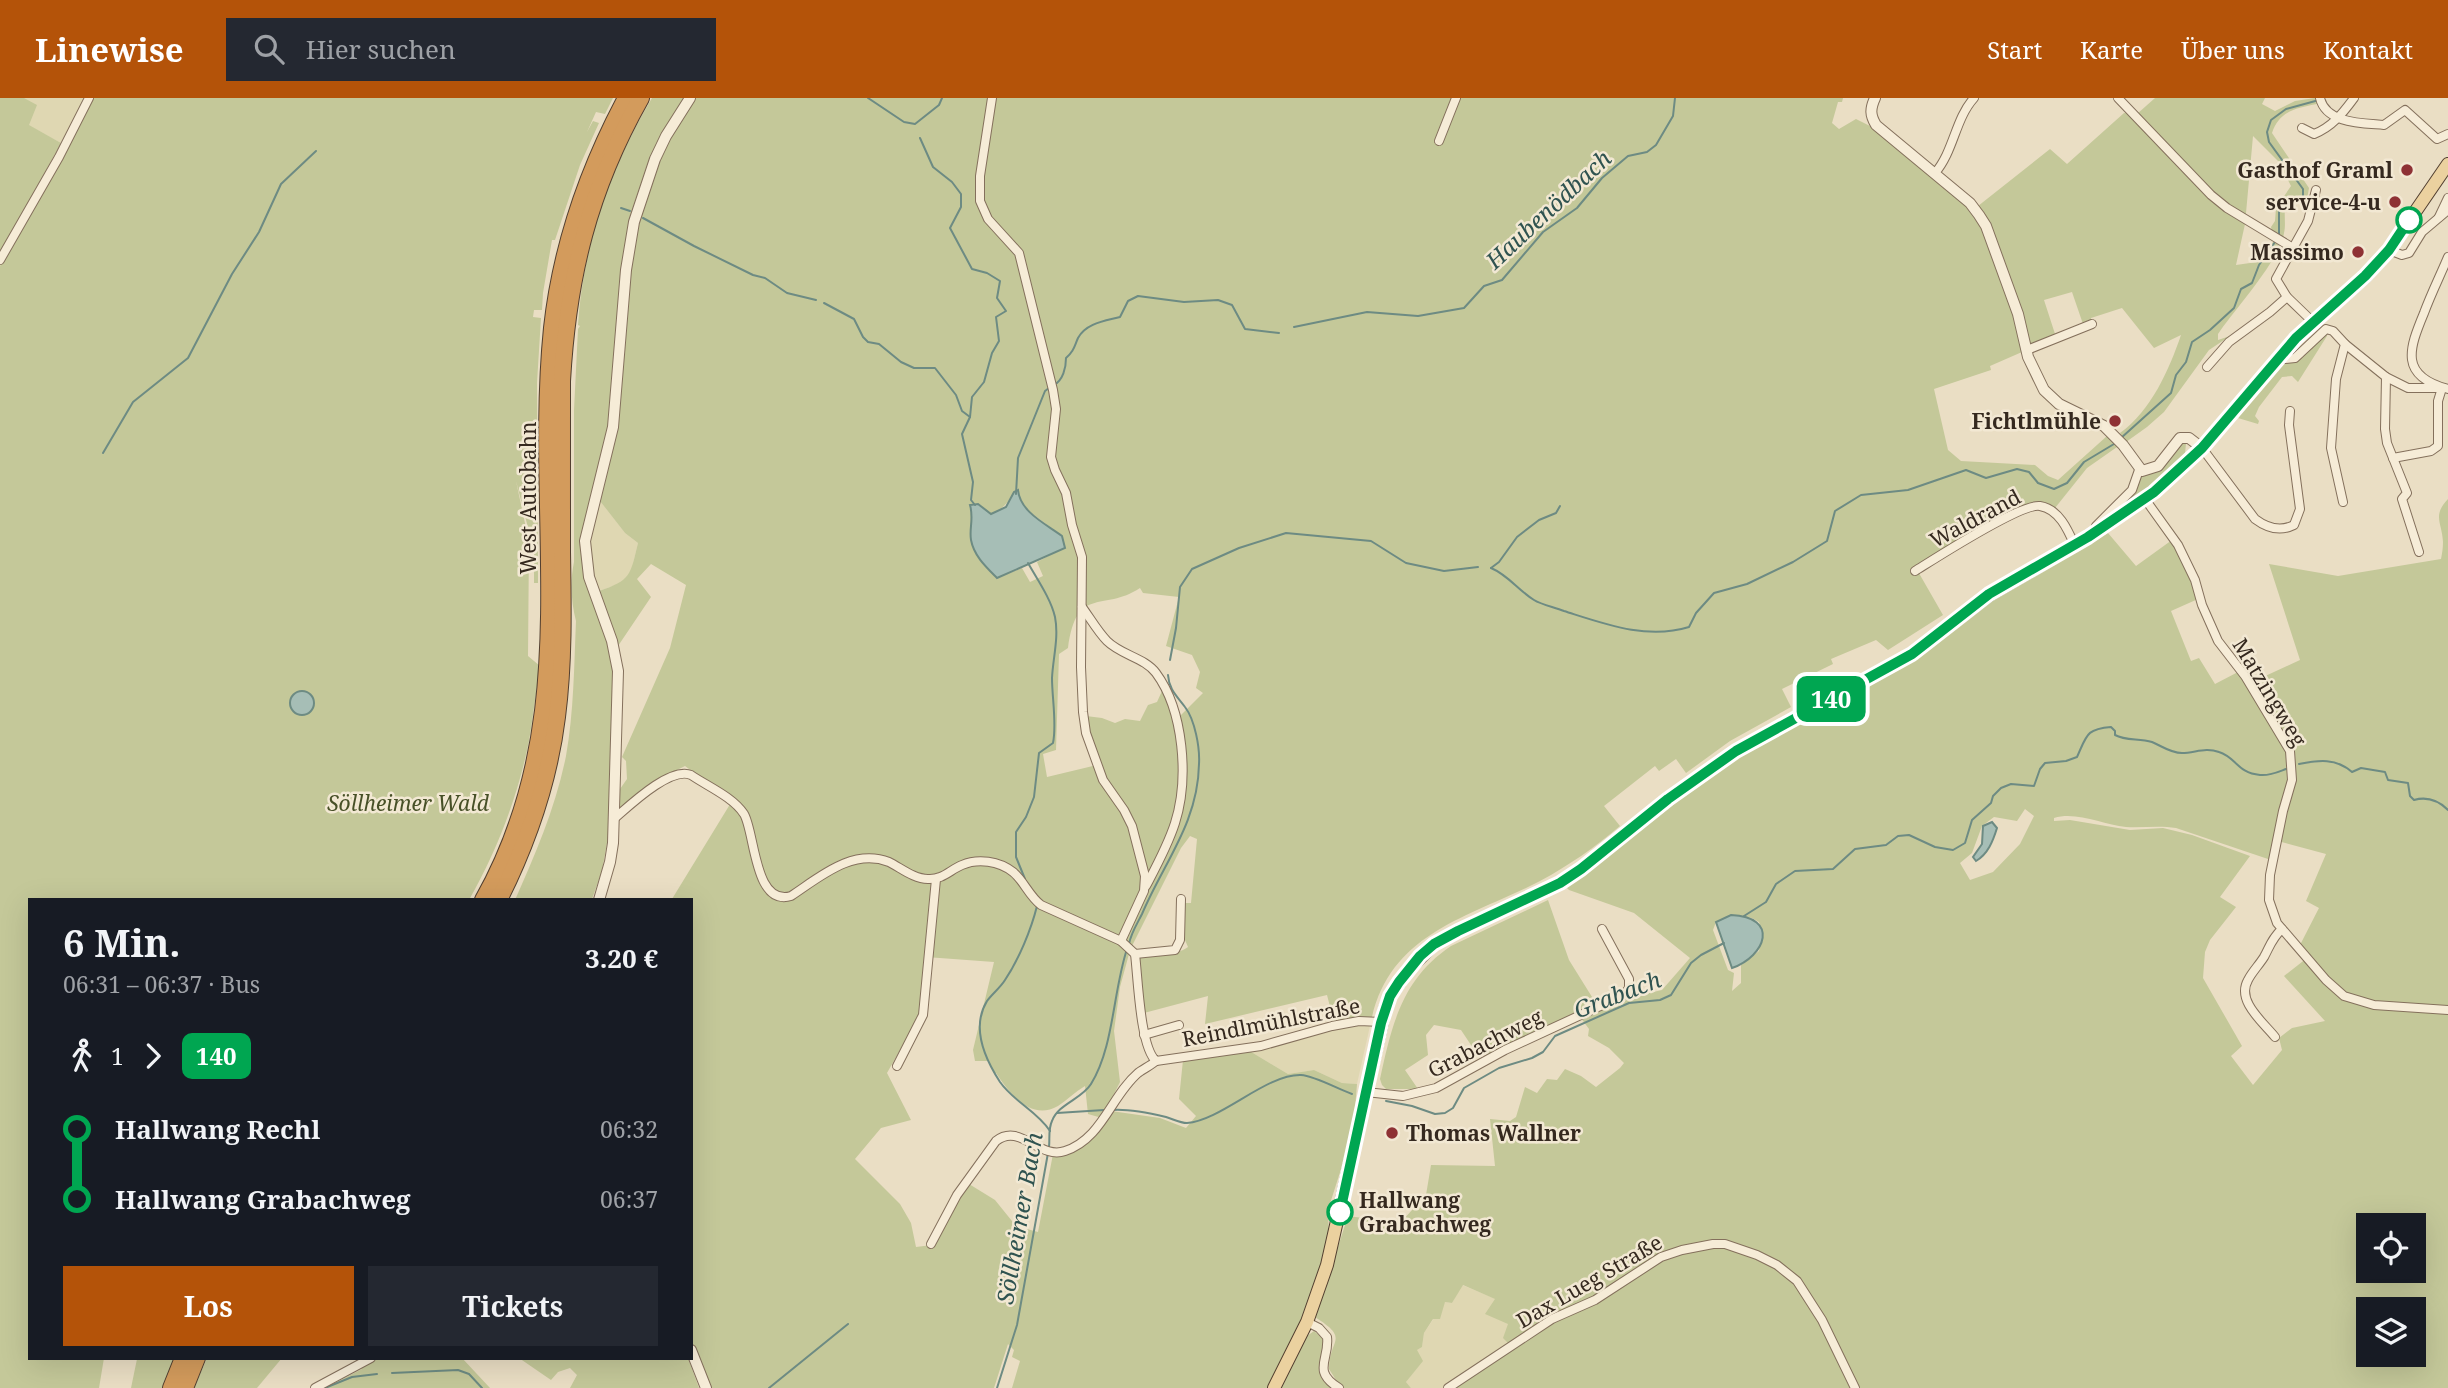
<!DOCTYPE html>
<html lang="de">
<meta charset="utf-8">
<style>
:root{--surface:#171b24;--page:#242831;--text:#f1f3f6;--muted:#9ea1a6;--accent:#b45309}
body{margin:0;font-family:"Noto Serif",serif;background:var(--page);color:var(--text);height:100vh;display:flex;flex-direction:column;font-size:26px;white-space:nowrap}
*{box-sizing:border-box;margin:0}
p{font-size:23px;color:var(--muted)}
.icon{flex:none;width:38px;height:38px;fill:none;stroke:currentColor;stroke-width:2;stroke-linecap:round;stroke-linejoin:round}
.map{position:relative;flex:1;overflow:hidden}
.side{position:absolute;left:28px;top:800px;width:665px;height:462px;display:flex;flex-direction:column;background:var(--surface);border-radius:0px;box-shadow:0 7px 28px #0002}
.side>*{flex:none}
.badge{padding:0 14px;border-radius:10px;font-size:24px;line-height:46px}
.controls{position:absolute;left:2356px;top:1115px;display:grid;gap:14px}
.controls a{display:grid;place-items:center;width:70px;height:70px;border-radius:0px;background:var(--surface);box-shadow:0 7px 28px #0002;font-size:35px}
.map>.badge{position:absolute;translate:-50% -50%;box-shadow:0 0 0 4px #fff}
.legs{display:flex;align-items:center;gap:10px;height:77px;padding:0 35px;font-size:23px}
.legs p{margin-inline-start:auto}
.summary{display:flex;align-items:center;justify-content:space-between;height:119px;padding:0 35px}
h1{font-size:38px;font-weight:700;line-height:52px}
.cta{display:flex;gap:14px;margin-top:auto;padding:14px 35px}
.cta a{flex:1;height:80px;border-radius:0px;background:var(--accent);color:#fff;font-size:28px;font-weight:700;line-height:80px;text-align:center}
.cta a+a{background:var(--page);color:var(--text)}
ul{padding:0 35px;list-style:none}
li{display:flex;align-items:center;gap:24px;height:70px;font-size:26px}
li i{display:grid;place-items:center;width:10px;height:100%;margin:0 9px;background:currentColor}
li i::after{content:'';width:18px;height:18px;margin:-9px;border:5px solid;border-radius:50%;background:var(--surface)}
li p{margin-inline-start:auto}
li:first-child i{background:linear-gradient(#0000 50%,currentColor 0)}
li:last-child i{background:linear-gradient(currentColor 50%,#0000 0)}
header{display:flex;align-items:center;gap:42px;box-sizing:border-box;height:98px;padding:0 35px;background:var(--accent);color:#fff}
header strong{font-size:33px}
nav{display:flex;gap:38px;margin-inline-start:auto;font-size:24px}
.search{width:490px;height:63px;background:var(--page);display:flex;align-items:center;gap:18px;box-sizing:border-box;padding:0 24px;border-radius:0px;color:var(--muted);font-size:26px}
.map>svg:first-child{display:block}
.farmland{fill:#dfd7b2}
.green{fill:#c4c899;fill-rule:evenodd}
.water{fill:#a6beb6;stroke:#6d8b83;stroke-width:2}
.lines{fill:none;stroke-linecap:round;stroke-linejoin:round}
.stream{stroke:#6d8b83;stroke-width:2}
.minor-casing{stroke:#84705c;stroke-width:10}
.tertiary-casing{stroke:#84705c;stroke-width:12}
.primary-casing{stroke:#523f30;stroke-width:14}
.motorway-casing{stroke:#523f30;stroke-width:18}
.minor{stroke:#f6ecd7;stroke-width:8}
.tertiary{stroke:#f6ecd7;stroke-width:10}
.primary{stroke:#ebd19f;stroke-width:12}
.motorway{stroke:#d39b5c;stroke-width:16}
.line-1-casing{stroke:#fff;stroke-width:16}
.line-1{stroke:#00a651;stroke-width:10}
.poi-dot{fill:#8e3134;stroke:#f2e8d3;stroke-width:2.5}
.stop-1-dot{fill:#fff;stroke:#00a651;stroke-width:3.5}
.labels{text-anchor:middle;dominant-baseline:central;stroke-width:5;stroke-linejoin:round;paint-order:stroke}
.poi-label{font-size:21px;font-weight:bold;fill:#35291f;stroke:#f2e8d3;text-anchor:end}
.street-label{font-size:21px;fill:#35291f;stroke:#f2e8d3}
.park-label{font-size:21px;font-style:italic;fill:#475027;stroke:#f2e8d3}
.stop-label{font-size:21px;font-weight:bold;fill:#35291f;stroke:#f2e8d3;text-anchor:start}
.water-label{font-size:23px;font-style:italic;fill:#2f5350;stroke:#f2e8d3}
</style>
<header>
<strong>Linewise</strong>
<div class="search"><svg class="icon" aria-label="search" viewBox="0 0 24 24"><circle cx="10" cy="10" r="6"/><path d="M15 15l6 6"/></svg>Hier suchen</div>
<nav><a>Start</a><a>Karte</a><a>Über uns</a><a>Kontakt</a></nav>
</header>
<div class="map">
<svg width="2448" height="1290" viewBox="0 0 2448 1290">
<rect width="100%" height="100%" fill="#eadec4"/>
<g class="farmland">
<polygon points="24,0 84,0 61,45 28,27"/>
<polygon points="600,403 625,435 638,445 631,474 621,485 599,493 591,468 590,444 593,421"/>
<polygon points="1372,919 1357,986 1342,985 1314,972 1288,976 1248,952 1334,924"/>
<polygon points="1462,1187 1496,1201 1509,1226 1513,1250 1453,1290 1411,1290 1406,1284 1422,1263 1416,1252 1422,1249 1424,1235 1445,1204 1452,1205"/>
</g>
<g class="green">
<polygon points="0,0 24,0 37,7 29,27 61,45 0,157"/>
<path d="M92,0H613L605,16L596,14L587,34L593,23L599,25L580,67L555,142H552L543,195L542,212H534L533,219L541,220L537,285L538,485H534V453L516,383L529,444L528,558L540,568C536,593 533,619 529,643C518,698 497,753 469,802H30V1260H104L99,1290H0V168Z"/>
<path d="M652,0H1843L1842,4H1838L1832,25L1839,31L1856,21L1874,30L1973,112L2050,51L2067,66L2124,15L2137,16L2155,0H2265L2262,6L2275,13L2295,3L2315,0L2317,6C2296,10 2279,13 2272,35L2309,90L2307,101L2285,108C2284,117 2286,127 2284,135C2280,162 2235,211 2218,236V242L2230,238L2209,252L2164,314L2147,329L2126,344L2120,335C2151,313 2169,272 2181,237L2154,250L2122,210L2091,220V224L2083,226L2072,194L2044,202L2056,239L1990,268L1991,272L1934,291L1948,352L1961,363L2035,367L2048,378L2058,382L2107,338L2112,340L2117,349L2087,370L2055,410L2036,407L1916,470L1943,517L1888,552L1876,542L1831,561L1833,566L1782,591L1791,609L1730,643L1686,675L1676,661L1659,673L1655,668L1604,708L1620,728C1595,749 1570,767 1540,783C1473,818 1392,833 1372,919L1334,924L1327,897L1205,926L1208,898L1144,915L1138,861C1152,851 1174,860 1188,849L1182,835L1183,805H1191L1197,741L1190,738L1181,750L1132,848L1123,840L1122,850L1129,856L1120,889L1114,933L1120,984L1102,1020L1088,1016L1085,988C1075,994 1067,1002 1058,1008C1030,1024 1009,994 996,975H994L988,963H975L973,952L994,864L926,859L922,913L887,975L911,1022L881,1030L855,1061L900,1106L911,1125L916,1149L932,1147L944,1122L969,1086L995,1102L1016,1128L1038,1134L1053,1056L1065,1055L1111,1013L1160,1020L1186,1030L1196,1018L1179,1001L1183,962L1248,952L1288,976L1314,972L1342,985L1357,986L1355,1011L1342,1068L1328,1112L1329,1139L1310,1204L1270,1290H1012L1020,1263L1012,1259L1014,1252L1008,1246L994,1290H709L691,1242V802L672,801L732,703L685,668L663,679L619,711L620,691L627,681L626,663L622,659L670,550L686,487L651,466L637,481L651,499L618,548L599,493C631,482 630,478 638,445L625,435L600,403L591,400L583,433L581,449L583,476L607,542L615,574L609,734L602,773L592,801L515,802C536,755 556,708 566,658C574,613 574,568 576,523C571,504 570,483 574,464V312L578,231L580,228L578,227C583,146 611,68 652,0ZM2253,38L2279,64L2291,88L2276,110L2275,123L2271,129L2274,143L2257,164L2236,167L2245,126ZM1014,394L1030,414L1062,438L1064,450L1037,464L1043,478L1030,484L1022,470L997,480C977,459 970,450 974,420C995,415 1003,414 1014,394ZM1140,490L1143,495L1179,499L1166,548L1192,557L1200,574L1196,590L1203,595L1175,623L1162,593L1157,604L1148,607L1140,623L1125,621L1115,625L1102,620L1086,618L1097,667L1047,679L1043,656L1056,652L1059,556L1068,550C1077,486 1102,515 1140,490Z"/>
<polygon points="2327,233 2327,238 2298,284 2292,278 2282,279 2259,309 2255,318 2259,323 2258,326 2238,320 2252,299 2283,265 2292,264"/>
<polygon points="2181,344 2186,345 2185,356 2146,391 2126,404 2135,393 2141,379"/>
<path d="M2448,401V910C2418,909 2371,911 2344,896C2326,885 2314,862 2300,847L2319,810L2306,803L2326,756L2278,743L2296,677L2294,660L2289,661L2291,678L2281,711L2271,762L2176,730C2159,727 2143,730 2126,729C2103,727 2077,713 2054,720V723L2070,722L2130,732L2163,730L2192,737L2250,758L2220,799L2236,809L2210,842L2205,854L2203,880L2242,948L2231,958L2253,987L2282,952L2279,940L2292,930L2325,923L2284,878L2307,860C2315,870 2322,882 2331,891C2356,915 2415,913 2448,914V1290H1453L1513,1250L1503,1240L1508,1226L1485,1216L1495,1201L1463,1187L1452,1205L1445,1204L1440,1221H1433L1424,1235L1422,1249L1417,1252L1423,1263L1406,1284L1411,1290H1281L1307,1238L1314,1233L1323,1240C1324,1262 1311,1269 1331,1289L1336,1282L1329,1271C1329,1240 1351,1242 1315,1219L1348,1118L1400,1125L1426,1097L1431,1067L1495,1068L1490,1021L1510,1023L1516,1019L1525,989L1537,995L1547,981L1557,982L1565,971L1581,978L1596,989L1620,970L1624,965L1609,950L1588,938L1589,931L1578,916L1488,959L1481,948L1473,950L1461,932L1434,927L1426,937L1428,957L1405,972L1418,991H1386L1382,987L1380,981C1392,926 1402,881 1451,848L1548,802L1569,862L1597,907L1662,892L1690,860L1634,815L1569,792L1565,788L1592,770L1723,668L1793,627L1893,575L1992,500L2108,435L2136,468L2172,442L2188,472L2198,501L2171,513L2191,563L2199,560L2215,586L2238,574L2248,586L2300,562L2269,466L2338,478L2441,461C2442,456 2443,450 2443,444C2442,424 2432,418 2448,401ZM2025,711L2034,718L2020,746L1993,774L1970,782L1960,765L1972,755L1982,728L1994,719L2017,723ZM1731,817L1752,820L1759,824L1762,834L1759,853L1741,867V885L1732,893L1734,875L1728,872L1713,832L1716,824ZM2368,1127H2413V1172H2368ZM2368,1211H2413V1256H2368Z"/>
<polygon points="135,1260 174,1260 162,1290 131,1290 137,1261"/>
<polygon points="207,1260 282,1260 257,1290 194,1290"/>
<polygon points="355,1260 462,1260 490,1290 325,1290 362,1271"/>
<polygon points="519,1260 688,1260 699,1290 570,1290 577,1277 570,1270 558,1274 551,1282"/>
</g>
<g class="water">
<path d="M1018,392C1020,414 1046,426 1062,438L1065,450L997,480C986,469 974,458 971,442C969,430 974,421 970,407L978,406L991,416L1006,409L1014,394Z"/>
<circle cx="302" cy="605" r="12"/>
<path d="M1992,724L1997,730C1993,743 1988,756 1976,763L1973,759L1982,746L1983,728Z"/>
<path d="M1731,817C1780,819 1766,858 1732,870L1716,824Z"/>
</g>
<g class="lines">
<g class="stream">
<polyline points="868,0 904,24 915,26 939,7 942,0"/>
<polyline points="920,40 933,69 952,84 961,96 961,109 950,130 972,171 987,175 1000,183 997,200 1006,213 996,219 999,243 992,255 984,284 972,299 970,319 962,336 973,384 971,402 975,407"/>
<polyline points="621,110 630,113"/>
<polyline points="643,120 694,148 753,177 765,180 787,195 816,202"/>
<polyline points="2279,136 2279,110 2284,103 2293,104 2303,100 2303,91 2269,44 2267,34 2271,22 2286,11 2319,2"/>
<polyline points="824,205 854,221 863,239 868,244 879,246 901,264 914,270 935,270 956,297 962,313 970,319"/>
<polyline points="1294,229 1367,214 1418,218 1464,210 1484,188 1502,182 1543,134 1577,110 1602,80 1628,58 1647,54 1656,47 1673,18 1675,0"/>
<path d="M1054,287C1063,282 1066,270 1066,260C1074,253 1074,249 1078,240C1086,225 1105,223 1120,219L1128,203L1138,198L1184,204L1218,202L1232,207L1245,231L1279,235"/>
<polyline points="2121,340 2171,295 2176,277 2186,264 2192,244 2210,232 2234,210 2241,191 2252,185 2259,167 2275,144"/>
<polyline points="103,355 133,304 188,260 232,176 259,134 281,86 316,53"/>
<polyline points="1016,396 1018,360 1045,293 1049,290"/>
<path d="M1491,470C1508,477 1518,492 1534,502C1542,507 1554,509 1564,513C1605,526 1647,542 1689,529L1696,515L1714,495L1747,486L1793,464L1827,443L1835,413L1861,397L1908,392L1966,372L1986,380L2017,371L2029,374L2038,385L2054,391L2067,385L2084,364L2114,346"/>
<polyline points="1491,470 1499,464 1517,439 1539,422 1556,415 1560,408"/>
<polyline points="1170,562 1176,530 1180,489 1192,471 1239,450 1286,435 1371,443 1406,465 1444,473 1478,469"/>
<path d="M2299,666C2319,662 2336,660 2352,674L2361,670L2385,674L2388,682L2408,685L2410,698L2414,702C2428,698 2439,703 2448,712"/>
<path d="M1025,781L1016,759V734L1026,719L1034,699L1039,655L1053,645C1057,626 1052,600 1052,580C1053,560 1059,539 1055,519C1051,501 1037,481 1028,465"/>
<path d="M1037,808C1031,832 1019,861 1005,882C1000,890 992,896 987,903C971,929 985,961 1000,984C1014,1004 1037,1013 1050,1033"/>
<path d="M1744,818L1766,804L1776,786L1795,773L1833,771L1855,751L1886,747L1898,738L1909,737L1935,749L1953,752L1965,745L1972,722L1991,705L1993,698L2001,690L2011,686L2034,688L2040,671L2045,665L2066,663L2077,659C2087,637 2086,631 2111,629L2115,633V637C2126,643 2139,640 2152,644C2162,648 2170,655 2182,655C2195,655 2205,649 2219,654C2236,659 2237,675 2260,677C2270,678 2278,674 2286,671"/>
<path d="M1129,846C1131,835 1137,826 1142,816C1164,764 1198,725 1199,666C1200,650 1195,622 1185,609C1177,598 1169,592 1168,577"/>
<polyline points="1386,1003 1412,1008 1435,1016 1445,1015 1453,1010 1464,990 1499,970 1532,960 1543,954 1555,938 1629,905 1660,902 1671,897 1691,865 1701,857 1724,845"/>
<path d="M1113,1012C1130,1011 1149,1015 1166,1019C1173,1021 1180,1025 1187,1025C1222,1022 1266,976 1301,977C1315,978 1338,991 1352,996"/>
<polyline points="1057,1015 1104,1012"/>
<path d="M1049,1049C1050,1041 1048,1031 1052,1023C1058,1006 1082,1001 1091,986C1114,949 1113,893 1127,851"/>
<polyline points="392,1275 458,1272 469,1276 482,1290"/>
<polyline points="325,1290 352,1279 377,1276"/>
<polyline points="769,1290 848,1226"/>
<polyline points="997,1290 1017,1227 1048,1055"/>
</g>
<g class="minor-casing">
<g id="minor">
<polyline points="992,0 980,78 980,103 988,121 1019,155 1053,292 1056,311 1051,359 1055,372 1066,395 1072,427 1082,459 1081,569 1083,614 1086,635 1103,682 1124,712 1132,728 1145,778 1144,793 1121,843"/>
<polyline points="2118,0 2211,97 2227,110 2293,150 2276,181 2287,199 2270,214 2229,244 2207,269"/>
<path d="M2320,0C2326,26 2363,25 2384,27L2405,12L2437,41L2448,36"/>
<path d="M2302,30L2314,36C2332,29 2343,15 2354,0"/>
<polyline points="1439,43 1456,0"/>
<path d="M1935,75C1954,53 1955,21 1974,0"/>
<polyline points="2439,119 2448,100"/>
<polyline points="2293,150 2308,123 2316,92"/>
<polyline points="2389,152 2402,157 2409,155 2422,134 2448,112"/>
<path d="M2448,159C2440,178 2431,196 2424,215C2409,251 2399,278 2448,291"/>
<polyline points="0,162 59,59 89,0"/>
<polyline points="2287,199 2313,224"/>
<polyline points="2345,246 2386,279 2385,331 2387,345 2407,395 2402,401 2419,454"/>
<polyline points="2027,252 2092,226"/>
<polyline points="2280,258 2285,261 2295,260 2326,231 2333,233 2345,246 2336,281 2331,350 2343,404"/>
<polyline points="2386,279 2408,290 2442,290 2438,303 2438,348 2431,353 2393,360"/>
<path d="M2202,350L2255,421C2267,430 2280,434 2294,427L2300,411L2289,327L2290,313"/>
<polyline points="2145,401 2178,447 2195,482 2202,507 2218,543 2245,578 2290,653 2292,682 2283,713 2270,777 2269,802 2277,825 2326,882 2344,898 2374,907 2448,912"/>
<polyline points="2096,428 2132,392 2139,372"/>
<path d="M1915,473C1936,460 2021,405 2040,408C2059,411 2068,432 2075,448"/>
<path d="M1082,509C1090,520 1098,534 1107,543C1121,557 1145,560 1156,575C1184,613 1189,681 1175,725C1168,747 1157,767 1146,788"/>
<path d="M615,720C630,707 671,668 691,677C707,688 733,699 744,716C755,734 754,809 791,798C820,779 852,750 889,764C901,770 914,781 928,781C942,782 950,772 962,767C978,760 999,763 1013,774C1024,783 1029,798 1041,807L1121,843L1135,856C1138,880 1140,949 1156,963L1261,948L1332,928L1359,923L1381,924"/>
<polyline points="1135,856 1175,852 1180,842 1181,801"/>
<polyline points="1144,937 1179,927"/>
<path d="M2275,939C2263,924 2236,903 2248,882C2252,874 2259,867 2264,859C2270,848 2272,840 2282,831"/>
<polyline points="897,968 923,917 936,781"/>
<polyline points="1366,994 1403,998 1436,990 1505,952 1624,897 1629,890 1629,881 1602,831"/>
<path d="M931,1146L957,1097L996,1043C1020,1024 1039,1062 1065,1053C1102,1041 1111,998 1138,975C1143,971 1150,968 1156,963"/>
<path d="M1307,1224L1319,1230L1327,1239C1330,1261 1311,1273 1339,1290"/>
<polyline points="315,1290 371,1260"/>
<polyline points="1448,1290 1552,1221 1595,1202 1661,1159 1682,1152 1713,1146 1725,1146 1757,1157 1777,1167 1797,1183 1822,1222 1855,1290"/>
</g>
</g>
<g class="tertiary-casing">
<g id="tertiary">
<path d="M1875,0C1870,11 1870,17 1876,27L1970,105L1979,117L1986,128L2018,216L2028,259L2044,292L2059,306L2104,328L2123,347L2142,373L2158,368L2180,340H2189L2202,350"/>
<polyline points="599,802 610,764 613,745 618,573 612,543 589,479 585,443 613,329 626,172 634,124 655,61 666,38 690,0"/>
<polyline points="691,1252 706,1290"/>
</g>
</g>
<g class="primary-casing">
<polyline id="primary" points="1274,1290 1307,1224 1327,1167 1385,911 1390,898 1408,872 1434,846 1458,833 1560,785 1581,771 1668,701 1736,653 1912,556 1989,497 2088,439 2154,394 2202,350 2296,240 2365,179 2389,152 2448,66"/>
</g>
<g class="motorway-casing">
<g id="motorway">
<path d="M483,802C587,617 532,428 552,230C561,148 587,73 626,0"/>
<path d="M499,802C528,744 549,684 557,619C564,565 563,509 562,454C562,397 562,340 562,283C568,178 589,92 641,0"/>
<polyline points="171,1290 183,1260"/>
<polyline points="185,1290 197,1260"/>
</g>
</g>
<use href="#minor" class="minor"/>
<use href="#tertiary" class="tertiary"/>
<use href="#primary" class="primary"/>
<use href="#motorway" class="motorway"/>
</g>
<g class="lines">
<g class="line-1-casing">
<polyline id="line-1" points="1340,1114 1381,925 1390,898 1399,884 1420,858 1434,846 1458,833 1560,785 1581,771 1668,701 1736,653 1912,556 1989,496 2088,439 2154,394 2202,350 2296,240 2365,178 2389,152 2409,122"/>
</g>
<use href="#line-1" class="line-1"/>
</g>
<g class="poi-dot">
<circle cx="2407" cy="72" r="7"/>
<circle cx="2395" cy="104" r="7"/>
<circle cx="2358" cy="154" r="7"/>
<circle cx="2115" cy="323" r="7"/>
<circle cx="1392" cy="1035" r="7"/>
</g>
<g class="stop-1-dot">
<circle cx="2409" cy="122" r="12"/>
<circle cx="1340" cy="1114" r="12"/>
</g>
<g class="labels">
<g class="poi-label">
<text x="2393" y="72">Gasthof Graml</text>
<text x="2381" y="104">service-4-u</text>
<text x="2344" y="154">Massimo</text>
<text x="2101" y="323">Fichtlmühle</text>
<text x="1406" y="1035" text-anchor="start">Thomas Wallner</text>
</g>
<g class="street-label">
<text transform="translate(528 400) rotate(-90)">West Autobahn</text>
<text transform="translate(1975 420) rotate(-28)">Waldrand</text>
<text transform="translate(2270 594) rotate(59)">Matzingweg</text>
<text transform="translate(1271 924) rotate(-11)">Reindlmühlstraße</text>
<text transform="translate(1485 945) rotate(-27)">Grabachweg</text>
<text transform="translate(1589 1183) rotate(-30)">Dax Lueg Straße</text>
</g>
<g class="park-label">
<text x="408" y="705">Söllheimer Wald</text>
</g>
<g class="stop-label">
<text x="1359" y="1102">Hallwang<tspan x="1359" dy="24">Grabachweg</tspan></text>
</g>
<g class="water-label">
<text transform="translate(1548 111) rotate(-43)">Haubenödbach</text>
<text transform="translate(1617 896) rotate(-21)">Grabach</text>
<text transform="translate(1019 1120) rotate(-80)">Söllheimer Bach</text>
</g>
</g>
</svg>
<div class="controls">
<a><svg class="icon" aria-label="locate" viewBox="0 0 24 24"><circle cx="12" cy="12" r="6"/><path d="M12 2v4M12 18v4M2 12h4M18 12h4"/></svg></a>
<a><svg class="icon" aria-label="layers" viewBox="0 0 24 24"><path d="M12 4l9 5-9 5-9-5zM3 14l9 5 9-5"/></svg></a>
</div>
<b class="badge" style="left:1831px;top:601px;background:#00a651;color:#fff">140</b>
<section class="side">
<div class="summary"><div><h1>6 Min.</h1><p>06:31 – 06:37 · Bus</p></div><b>3.20 €</b></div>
<div class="legs"><svg class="icon" aria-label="walk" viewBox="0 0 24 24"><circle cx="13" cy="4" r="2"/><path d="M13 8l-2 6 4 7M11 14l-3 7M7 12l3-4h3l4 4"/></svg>1<svg class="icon" aria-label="forward" viewBox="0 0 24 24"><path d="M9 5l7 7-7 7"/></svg><b class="badge" style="background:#00a651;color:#fff">140</b></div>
<ul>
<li><i style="color:#00a651"></i><b>Hallwang Rechl</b><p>06:32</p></li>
<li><i style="color:#00a651"></i><b>Hallwang Grabachweg</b><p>06:37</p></li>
</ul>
<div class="cta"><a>Los</a><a>Tickets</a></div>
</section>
</div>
